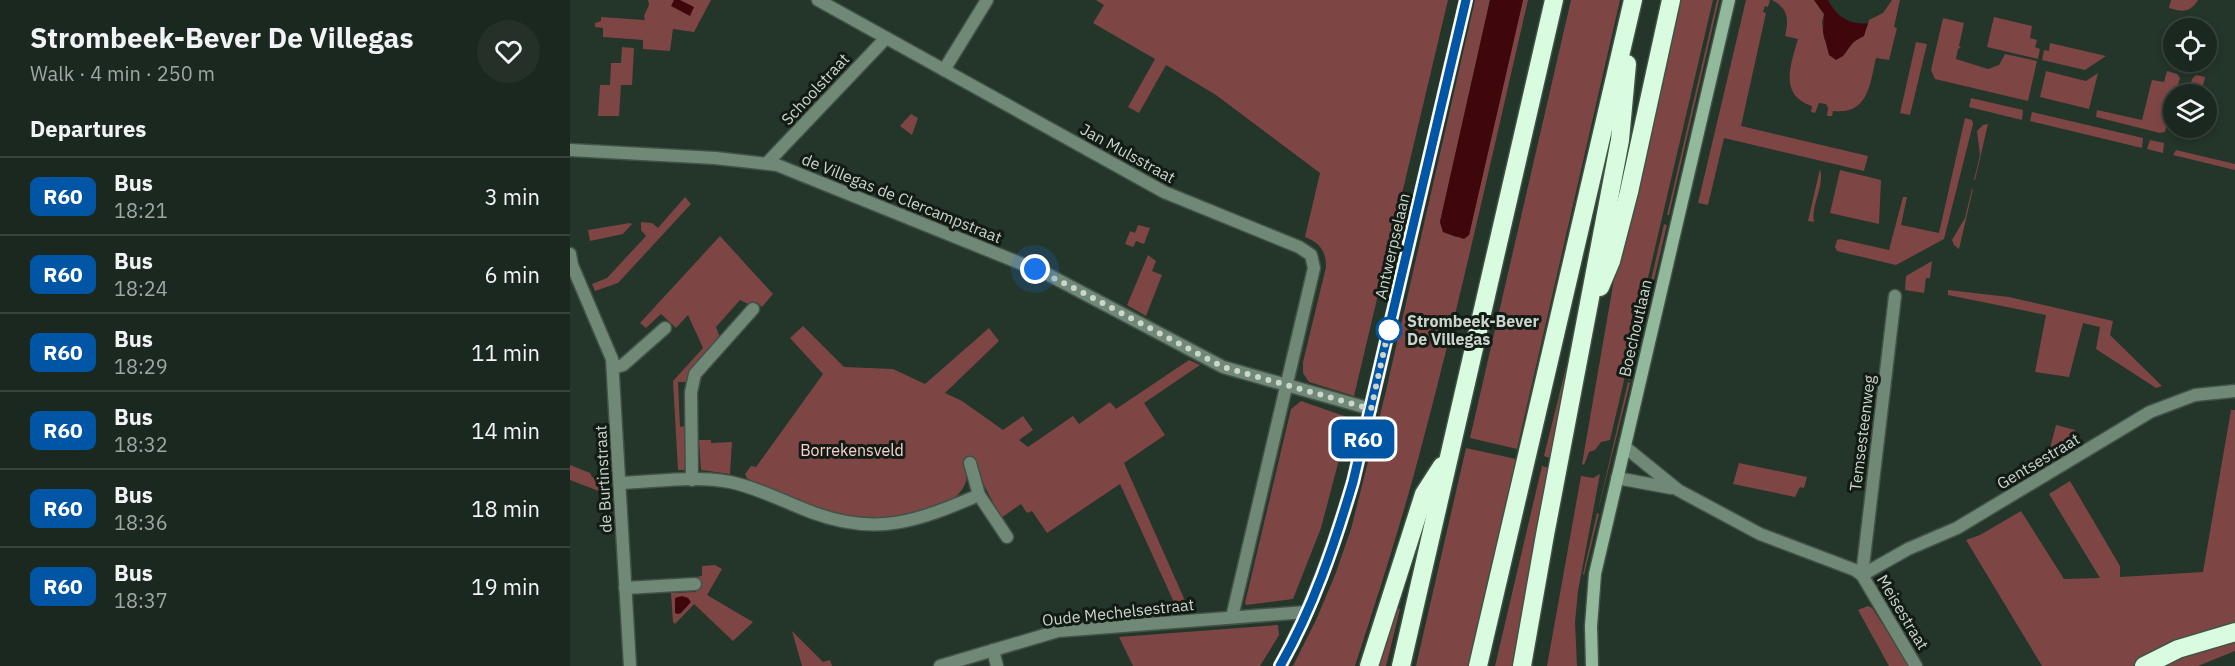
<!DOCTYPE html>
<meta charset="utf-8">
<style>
:root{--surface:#1b281f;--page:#243028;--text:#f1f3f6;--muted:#a0a6a4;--line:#39443d}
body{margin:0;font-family:"IBM Plex Sans",sans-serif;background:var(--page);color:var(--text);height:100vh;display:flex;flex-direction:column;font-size:22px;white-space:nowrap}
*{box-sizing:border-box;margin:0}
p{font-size:20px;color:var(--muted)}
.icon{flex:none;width:33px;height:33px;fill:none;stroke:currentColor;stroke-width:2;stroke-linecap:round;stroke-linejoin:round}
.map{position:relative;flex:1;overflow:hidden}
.sheet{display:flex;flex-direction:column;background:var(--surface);width:570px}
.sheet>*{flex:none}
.badge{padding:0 12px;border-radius:9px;font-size:21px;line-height:39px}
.tools{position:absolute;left:1593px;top:18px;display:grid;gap:12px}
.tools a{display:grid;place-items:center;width:54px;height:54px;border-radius:50%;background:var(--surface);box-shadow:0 3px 9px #0003,0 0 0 2px var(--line);font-size:30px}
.you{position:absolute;width:30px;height:30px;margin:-15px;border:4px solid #fff;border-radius:50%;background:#1a73e8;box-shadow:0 0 0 9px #1a73e833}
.map>.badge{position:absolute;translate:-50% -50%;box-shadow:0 0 0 3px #fff}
h2{padding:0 30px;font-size:22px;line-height:54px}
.round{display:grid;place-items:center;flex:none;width:63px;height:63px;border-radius:32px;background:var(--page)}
.overview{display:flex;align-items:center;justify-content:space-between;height:102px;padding:0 30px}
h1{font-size:28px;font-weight:700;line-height:45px}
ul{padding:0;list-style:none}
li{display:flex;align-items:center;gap:18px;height:78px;padding:0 30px;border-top:2px solid var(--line)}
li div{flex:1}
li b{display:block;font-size:22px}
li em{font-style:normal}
li .badge{min-width:66px;font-weight:700;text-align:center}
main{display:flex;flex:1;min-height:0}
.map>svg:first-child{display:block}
.green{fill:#7d4644}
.water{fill:#3f070c}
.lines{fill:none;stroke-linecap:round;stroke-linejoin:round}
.street-casing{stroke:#425246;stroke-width:15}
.secondary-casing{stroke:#425246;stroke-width:15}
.highway-casing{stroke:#425246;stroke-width:21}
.street{stroke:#708876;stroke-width:12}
.secondary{stroke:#93b99d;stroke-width:12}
.highway{stroke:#d9fce1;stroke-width:18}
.line-casing{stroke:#fff;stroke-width:14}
.line{stroke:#0056a4;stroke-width:9}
.walk{stroke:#cad5cc;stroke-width:6;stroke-dasharray:0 10.8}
.stop-dot{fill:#fff;stroke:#0056a4;stroke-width:3}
.labels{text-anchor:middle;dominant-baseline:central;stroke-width:6;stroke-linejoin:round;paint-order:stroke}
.street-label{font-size:16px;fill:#cad5cc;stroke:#131b15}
.stop-label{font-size:16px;font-weight:bold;fill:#cad5cc;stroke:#131b15;text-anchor:start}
.park-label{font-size:16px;fill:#f9d1ce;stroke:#131b15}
</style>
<main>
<section class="sheet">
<div class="overview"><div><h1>Strombeek-Bever De Villegas</h1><p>Walk · 4 min · 250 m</p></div><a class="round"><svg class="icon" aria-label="heart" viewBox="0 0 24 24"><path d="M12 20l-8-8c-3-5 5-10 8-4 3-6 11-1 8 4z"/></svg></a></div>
<h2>Departures</h2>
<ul>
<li><span class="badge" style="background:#0056a4;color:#fff">R60</span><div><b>Bus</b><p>18:21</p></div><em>3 min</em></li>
<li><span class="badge" style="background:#0056a4;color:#fff">R60</span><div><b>Bus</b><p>18:24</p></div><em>6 min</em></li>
<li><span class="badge" style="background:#0056a4;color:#fff">R60</span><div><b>Bus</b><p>18:29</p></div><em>11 min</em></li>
<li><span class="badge" style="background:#0056a4;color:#fff">R60</span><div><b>Bus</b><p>18:32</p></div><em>14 min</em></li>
<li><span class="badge" style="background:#0056a4;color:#fff">R60</span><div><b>Bus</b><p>18:36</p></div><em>18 min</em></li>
<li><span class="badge" style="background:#0056a4;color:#fff">R60</span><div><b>Bus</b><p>18:37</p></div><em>19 min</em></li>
</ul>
</section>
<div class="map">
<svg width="1665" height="666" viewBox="0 0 1665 666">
<rect width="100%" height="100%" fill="#243529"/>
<g class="green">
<polygon points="78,0 141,0 124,32 103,29 100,51 73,49 73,40 33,37 33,28 25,27 25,23 31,21 31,17 75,20 74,16 79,5"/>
<path d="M526,0H878L784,396L739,382L733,373V362L756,267C756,251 750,243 735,237L750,173L646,95L596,65L569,113L558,107L585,59L523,23L534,5Z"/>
<path d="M905,0H920L870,222L873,232L886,237L899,235L953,0H958C923,151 890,303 850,452C831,524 808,595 785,666H723L746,620L765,575L781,529L815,395Z"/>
<polygon points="1001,0 1050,0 947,449 900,438"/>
<polygon points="1111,0 1143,0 1040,440 1031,442 1025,450 1019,452 1014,465 1012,464 1047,262 1081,133"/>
<polygon points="1147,0 1149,0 1099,215 1097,215"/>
<polygon points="1176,0 1200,0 1198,7 1195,6 1193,12 1196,13 1171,126 1298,156 1294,171 1154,138 1138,205 1128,203"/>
<path d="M1202,0H1244L1254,14L1252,22L1254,39L1275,54C1281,42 1297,34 1299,20L1313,13L1322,0H1330L1324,27L1327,28L1319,60L1306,58C1300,83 1299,115 1263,111L1262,116H1257L1258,108L1256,104L1249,103L1245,113L1241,112L1242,106C1208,95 1221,64 1228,39L1215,36C1219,19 1218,8 1202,0Z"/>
<path d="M1601,0H1628C1620,13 1612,12 1599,8Z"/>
<polygon points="1424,17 1462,26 1460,38 1467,40 1465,47 1470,49 1468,59 1417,47"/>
<polygon points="1373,18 1394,23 1389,46 1391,47 1388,49 1386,59 1418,69 1429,65 1435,54 1467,61 1458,101 1365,79 1361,70"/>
<polygon points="1346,42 1357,44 1340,115 1330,113"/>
<polygon points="1480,43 1536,56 1515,70 1472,60 1474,50 1479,51"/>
<polygon points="52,47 64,48 62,85 51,85 49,116 28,116 30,85 40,85 41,63 51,63"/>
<polygon points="1476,71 1516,81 1528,73 1519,109 1470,97"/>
<polygon points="1597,71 1607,74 1610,78 1605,94 1604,94 1603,102 1595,132 1590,133 1526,117 1527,110 1572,120 1582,80 1594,82"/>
<polygon points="1626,75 1635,77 1631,94 1618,94 1622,79"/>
<polygon points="1401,98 1453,110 1452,120 1399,107"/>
<polygon points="1462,112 1573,138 1572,148 1460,121"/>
<polygon points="341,114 348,118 342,135 330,126"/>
<polygon points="1395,118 1402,120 1403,124 1374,239 1326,265 1267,251 1265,247 1267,240 1270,239 1319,250 1333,197 1337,197 1331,225 1369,233"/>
<polygon points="1418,124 1405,180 1404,180 1410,155 1407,131 1413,125"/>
<polygon points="1580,140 1594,143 1593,153 1577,149"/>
<polygon points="1606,150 1665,164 1665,170 1603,155"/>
<path d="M1250,169C1255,186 1241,204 1244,222L1238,221Z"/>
<polygon points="1270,170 1311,180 1309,224 1260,213"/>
<polygon points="1402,189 1403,189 1389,249 1384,245 1382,240 1395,218"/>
<polygon points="115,197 121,204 48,283 25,291 22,284 37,278 76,236 71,230 71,222 82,223 88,228"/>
<polygon points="60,223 62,224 53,234 20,241 18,230"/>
<polygon points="1094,224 1097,225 1060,380 1058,380"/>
<polygon points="568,225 580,228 574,244 566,241 563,247 555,244 560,231 565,233"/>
<polygon points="150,236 203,294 192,307 186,302 178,304 170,300 146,327 150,338 118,382 108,382 110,427 118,425 117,470 108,470 103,381 133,348 118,315 106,328 91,314 76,328 70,323"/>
<polygon points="578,255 586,261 582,271 592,275 576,316 557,305"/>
<polygon points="1362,261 1360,278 1356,278 1354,293 1335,290 1336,276"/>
<polygon points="1378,290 1439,297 1543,321 1540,335 1592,386 1586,388 1526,349 1530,327 1513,323 1499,377 1465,372 1476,315 1378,295"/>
<path d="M233,326L274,367L323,369L355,384L419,328L429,341L375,393L392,401L433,430L453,416L463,430L449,440L458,447L503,416L509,424L540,402L546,409L619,360L630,365L574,403L595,435L554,463L620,612L608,611L550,484L477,533L462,511L457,513L451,504L431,518L414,485L405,460L394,462C395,468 397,475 396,481C386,518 306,522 276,516C252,510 230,500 207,491C197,487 186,484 177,478L175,474L181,466L186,467L253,374L220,338Z"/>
<polygon points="997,363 996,370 980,458 974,456"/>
<polygon points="1058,382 1060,383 1029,507 1029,506"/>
<polygon points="731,401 780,418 751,528 723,599 676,605 675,603 721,409"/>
<polygon points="1661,410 1665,410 1665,624 1591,647 1563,666 1472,666 1396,540 1410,535 1451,511 1494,579 1530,578 1479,494 1500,481 1550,566 1550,577 1633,572"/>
<polygon points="1486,425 1505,430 1504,437 1479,452"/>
<polygon points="129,440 141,440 141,443 162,442 160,474 131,470"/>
<polygon points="896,448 946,459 898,666 846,666"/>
<polygon points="1169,463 1237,477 1234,488 1230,487 1225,497 1163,484"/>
<polygon points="0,465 20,473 22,477 38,484 39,495 0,480"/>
<polygon points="972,466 979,468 943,666 925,666"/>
<polygon points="1030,474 1008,591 1005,622 1007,666 977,666 1011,476 1023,478"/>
<polygon points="1027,513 1029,514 1014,575 1013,574"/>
<polygon points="145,565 152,569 137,595 183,622 163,641 124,604 105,624 103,622 101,593 126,592 126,577 132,576 132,566"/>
<polygon points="1298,606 1302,608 1339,666 1319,666 1288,610"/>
<polygon points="827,608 830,609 816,666 807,666"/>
<polygon points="708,625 709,635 690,666 563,666 549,637"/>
<polygon points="222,631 253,662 260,660 262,666 232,666"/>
<polygon points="1665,641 1665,651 1628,666 1591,666 1632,650"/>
</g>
<g class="water">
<polygon points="104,0 110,0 124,7 120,16 101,6"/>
<polygon points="920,0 953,0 899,235 894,239 873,232 870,222"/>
<path d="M1244,0H1258C1266,16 1280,26 1298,23L1294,36L1283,42L1273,56L1266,60L1259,55L1253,32L1254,14Z"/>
<polygon points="112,596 118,598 121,602 111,613 108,614 105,613 105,598"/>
</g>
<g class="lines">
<g class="street-casing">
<g id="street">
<polyline points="248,0 594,192 729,247 741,255 744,268 662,617"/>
<polyline points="374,70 417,0"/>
<polyline points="0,150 145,158 207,165 477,274 653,367 801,409"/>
<polyline points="198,162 316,38"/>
<polyline points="0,254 2,265 42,359 60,666"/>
<polyline points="43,368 53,365 95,328"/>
<polyline points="1055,447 1108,490 1190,534 1285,570 1292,575 1346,666"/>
<polyline points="400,463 409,495 437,537"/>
<polyline points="1047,478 1101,488"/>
<polyline points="122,480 121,392 125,374 183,309"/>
<path d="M50,483C85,482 125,475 160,482C189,488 214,502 241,512C307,537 348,521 409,495"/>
<polyline points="1292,575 1338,549 1387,528 1580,412 1625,395 1665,391"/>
<polyline points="1292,575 1325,296"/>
<polyline points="55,588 125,584"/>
<polyline points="423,650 427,666"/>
<polyline points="370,666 488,631 736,612"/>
</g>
</g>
<g class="secondary-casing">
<g id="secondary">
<path d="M710,666C742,608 764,546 783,482L896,0"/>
<polyline points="1022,666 1021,626 1025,574 1159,0"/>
</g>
</g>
<g class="highway-casing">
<g id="highway">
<polyline points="1030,287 1041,261 1059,192 1101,0"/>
<polyline points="799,666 854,494 872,466"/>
<polyline points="831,666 984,0"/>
<polyline points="908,666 1063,0"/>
<polyline points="952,666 975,535 1050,140 1057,64"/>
<polyline points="1574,666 1608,649 1665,632"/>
</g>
</g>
<use href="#street" class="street"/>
<use href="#secondary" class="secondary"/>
<use href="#highway" class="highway"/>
</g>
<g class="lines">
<g class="line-casing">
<path id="line" d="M710,666C743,608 764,546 783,482L896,0"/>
</g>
<use href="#line" class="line"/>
<polyline class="walk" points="465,269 508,290 653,367 801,409 819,328 819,330"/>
</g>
<circle class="stop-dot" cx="819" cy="330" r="12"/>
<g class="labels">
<g class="street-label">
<text transform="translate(245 89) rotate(-47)">Schoolstraat</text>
<text transform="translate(558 153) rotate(29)">Jan Mulsstraat</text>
<text transform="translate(332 198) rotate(22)">de Villegas de Clercampstraat</text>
<text transform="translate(822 246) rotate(-77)">Antwerpselaan</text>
<text transform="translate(1065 328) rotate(-77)">Boechoutlaan</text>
<text transform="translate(1292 433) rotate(-83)">Temsesteenweg</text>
<text transform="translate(1468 461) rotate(-31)">Gentsestraat</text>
<text transform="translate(33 479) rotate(-93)">de Burtinstraat</text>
<text transform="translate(548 612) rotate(-6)">Oude Mechelsestraat</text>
<text transform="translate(1333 612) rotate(59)">Meisestraat</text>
</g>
<g class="stop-label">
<text x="837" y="321">Strombeek-Bever<tspan x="837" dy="18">De Villegas</tspan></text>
</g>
<g class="park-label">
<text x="282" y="450">Borrekensveld</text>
</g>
</g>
</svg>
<div class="tools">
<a><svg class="icon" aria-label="locate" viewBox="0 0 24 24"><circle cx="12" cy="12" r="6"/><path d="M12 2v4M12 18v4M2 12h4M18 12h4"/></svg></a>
<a><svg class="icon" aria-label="layers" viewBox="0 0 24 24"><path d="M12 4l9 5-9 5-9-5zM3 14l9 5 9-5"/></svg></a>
</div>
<div class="you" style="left:465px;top:269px"></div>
<b class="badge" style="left:793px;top:439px;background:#0056a4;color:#fff">R60</b>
</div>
</main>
